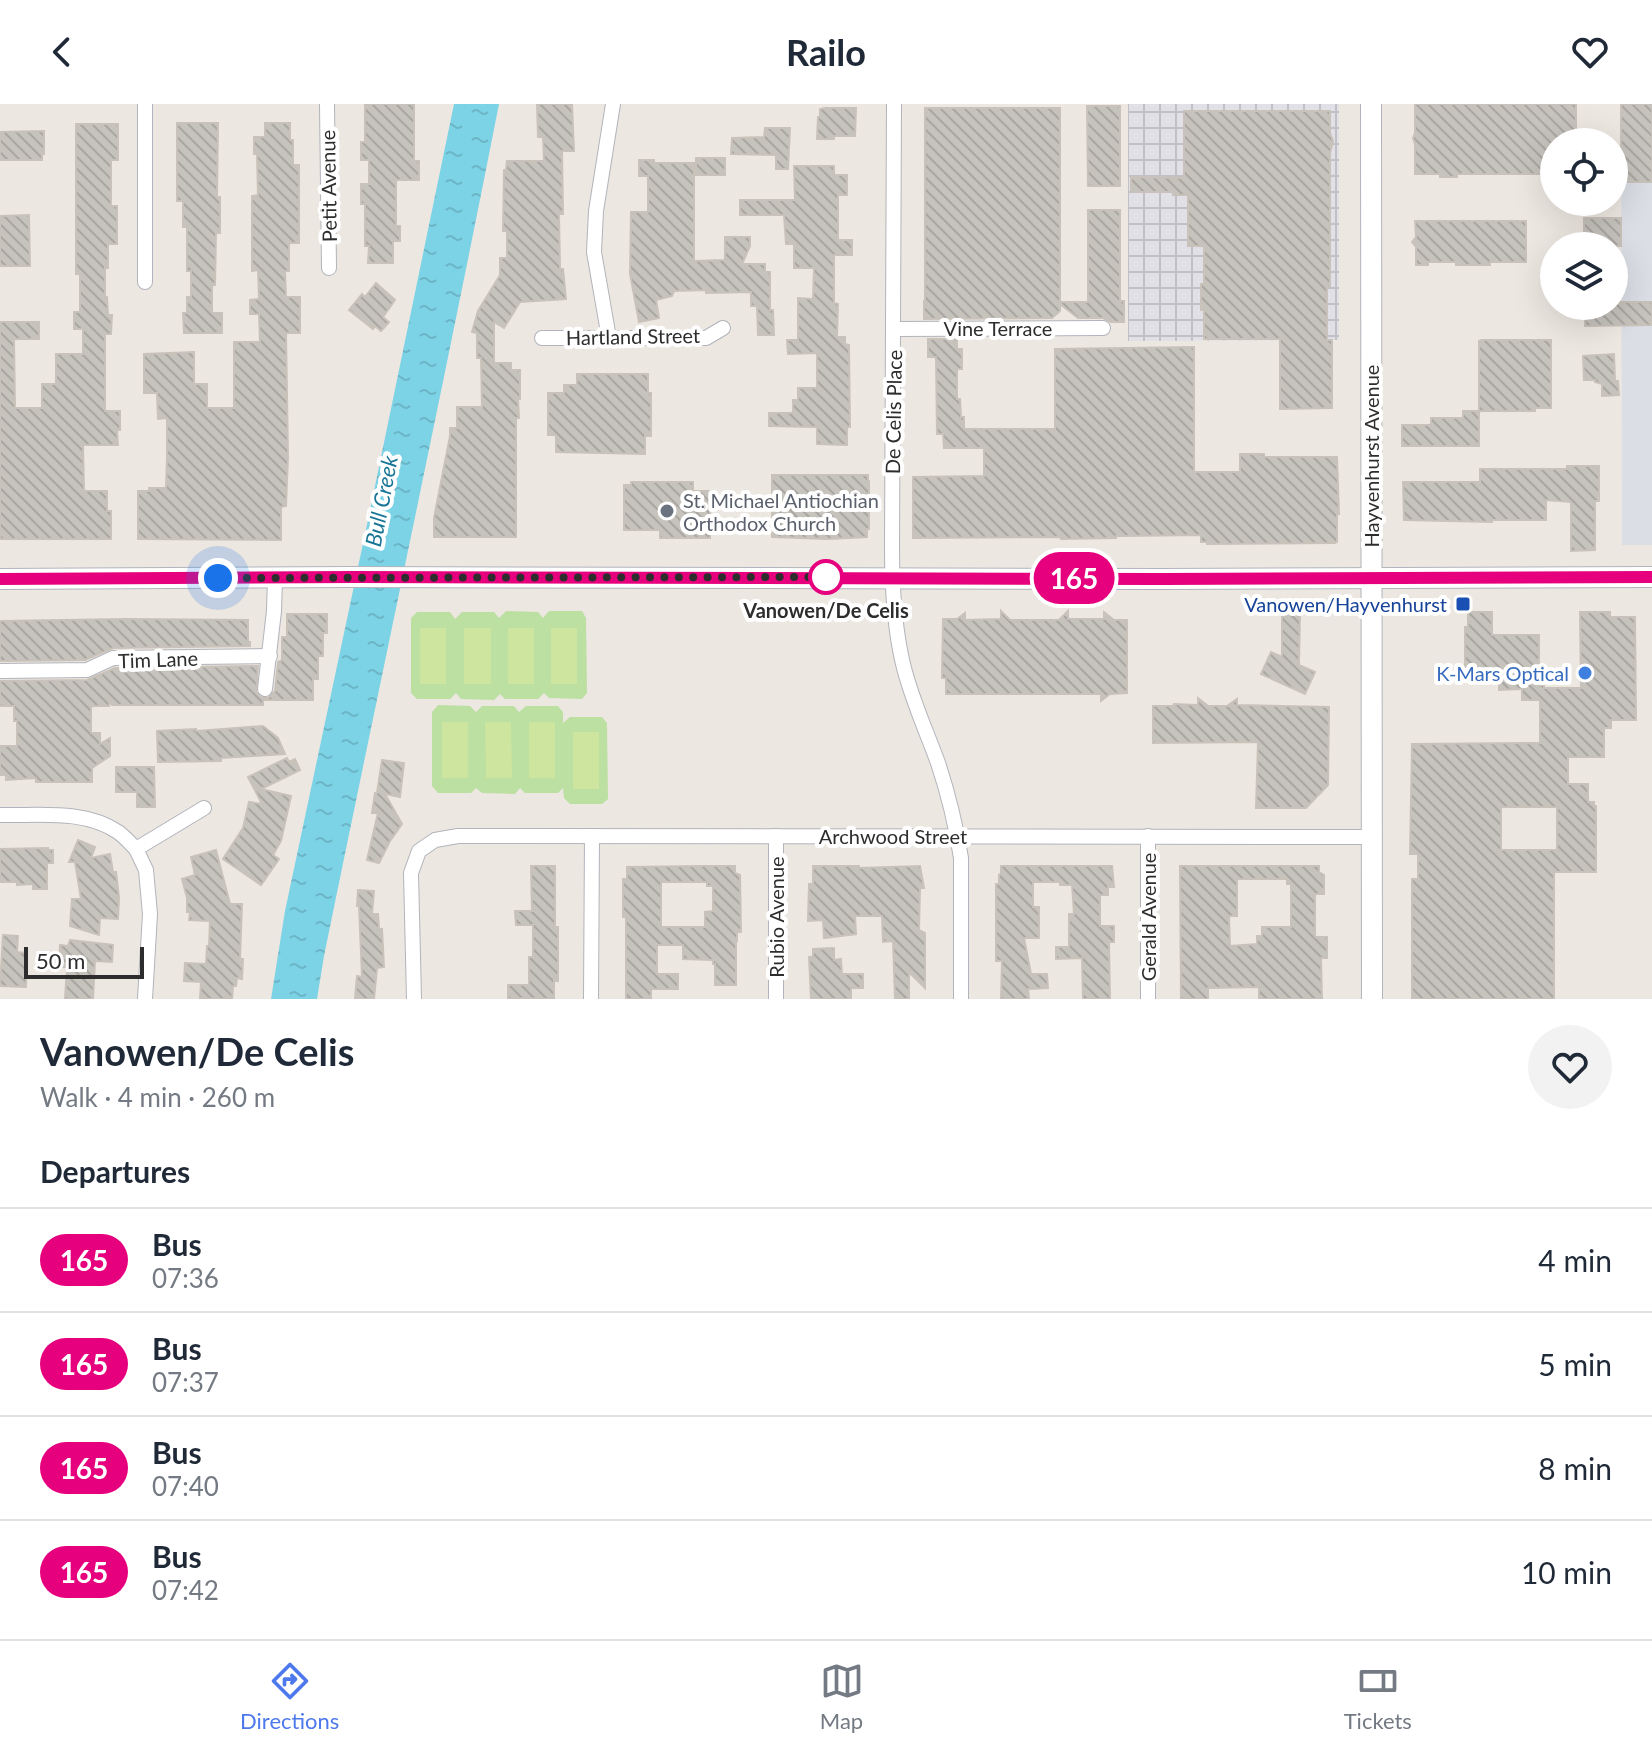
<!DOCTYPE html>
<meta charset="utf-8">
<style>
:root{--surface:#fff;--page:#f2f2f3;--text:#1f2937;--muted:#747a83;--line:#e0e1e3;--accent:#4e79ed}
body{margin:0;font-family:Lato,sans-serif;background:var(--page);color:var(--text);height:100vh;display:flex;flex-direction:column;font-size:30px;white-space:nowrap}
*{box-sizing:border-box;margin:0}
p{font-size:26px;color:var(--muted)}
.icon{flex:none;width:44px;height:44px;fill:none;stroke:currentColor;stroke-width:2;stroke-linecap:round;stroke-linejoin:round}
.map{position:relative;height:895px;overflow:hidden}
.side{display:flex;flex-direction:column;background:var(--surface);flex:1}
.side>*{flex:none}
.badge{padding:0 16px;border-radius:26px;font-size:28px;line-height:52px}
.fabs{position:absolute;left:1540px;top:24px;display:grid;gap:16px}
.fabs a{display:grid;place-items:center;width:88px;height:88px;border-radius:50%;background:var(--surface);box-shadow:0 8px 32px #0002;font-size:40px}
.scale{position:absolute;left:24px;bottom:20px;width:120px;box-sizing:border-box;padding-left:8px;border:4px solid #2d2d2d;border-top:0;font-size:22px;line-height:28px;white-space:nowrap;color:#2d2d2d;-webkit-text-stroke:6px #fff;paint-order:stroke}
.you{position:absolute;width:40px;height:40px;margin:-20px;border:6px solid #fff;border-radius:50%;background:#1a73e8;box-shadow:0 0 0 12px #1a73e833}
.map>.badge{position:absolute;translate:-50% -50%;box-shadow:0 0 0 4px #fff}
h2{padding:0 40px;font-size:30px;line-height:72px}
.round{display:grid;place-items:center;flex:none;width:84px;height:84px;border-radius:42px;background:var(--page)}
.head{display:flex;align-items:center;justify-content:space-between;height:136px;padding:0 40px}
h1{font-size:38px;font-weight:700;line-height:60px}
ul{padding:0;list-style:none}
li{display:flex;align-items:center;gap:24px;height:104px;padding:0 40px;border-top:2px solid var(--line)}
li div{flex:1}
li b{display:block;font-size:30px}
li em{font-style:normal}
li .badge{min-width:88px;font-weight:700;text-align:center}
header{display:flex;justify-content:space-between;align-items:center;height:104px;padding:0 40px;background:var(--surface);font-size:36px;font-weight:700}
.tab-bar{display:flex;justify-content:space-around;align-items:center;height:112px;border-top:2px solid var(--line);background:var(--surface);font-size:22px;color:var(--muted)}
.tab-bar a{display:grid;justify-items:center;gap:4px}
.tab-bar .current{color:var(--accent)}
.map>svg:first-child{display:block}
.industrial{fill:url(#industrial-grid)}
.airport{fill:#dcdee6}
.green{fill:#bcdfa2}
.pitch{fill:#cde59e}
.water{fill:url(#water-ripples)}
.building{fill:url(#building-back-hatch);stroke:#c9c2ba;stroke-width:2;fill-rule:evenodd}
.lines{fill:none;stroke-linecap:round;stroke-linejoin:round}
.minor-casing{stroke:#b1b4bc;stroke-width:16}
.secondary-casing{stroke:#b1b4bc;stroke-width:22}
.minor{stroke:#fff;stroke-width:14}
.secondary{stroke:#fff;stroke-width:20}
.line-casing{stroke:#fff;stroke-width:18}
.line{stroke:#e6007e;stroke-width:12}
.walk{stroke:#2d2d2d;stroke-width:8;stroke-dasharray:0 14.4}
.worship-dot{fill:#6b7280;stroke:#fff;stroke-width:3}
.stop-dot{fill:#fff;stroke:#e6007e;stroke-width:4}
.transit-dot{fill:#1a4fb4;stroke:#fff;stroke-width:3}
.shop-dot{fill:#3f7fe0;stroke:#fff;stroke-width:3}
.labels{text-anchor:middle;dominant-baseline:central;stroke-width:8;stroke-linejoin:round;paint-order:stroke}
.street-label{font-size:20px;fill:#2d2d2d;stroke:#fff}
.worship-label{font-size:20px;fill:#5b616d;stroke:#fff;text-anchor:start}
.transit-label{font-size:20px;fill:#164399;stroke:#fff;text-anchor:end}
.stop-label{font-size:20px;font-weight:bold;fill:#2d2d2d;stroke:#fff}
.shop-label{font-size:20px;fill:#366cbe;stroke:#fff;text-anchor:end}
.water-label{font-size:22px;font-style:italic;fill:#187596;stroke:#fff}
</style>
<header><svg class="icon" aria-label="back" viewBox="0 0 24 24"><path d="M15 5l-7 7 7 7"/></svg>Railo<svg class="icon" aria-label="heart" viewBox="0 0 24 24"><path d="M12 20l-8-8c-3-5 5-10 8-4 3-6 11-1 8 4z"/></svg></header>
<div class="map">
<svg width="1652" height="895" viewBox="0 0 1652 895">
<defs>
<pattern id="industrial-grid" width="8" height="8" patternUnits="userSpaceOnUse" patternTransform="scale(2)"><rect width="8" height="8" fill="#e1e0e6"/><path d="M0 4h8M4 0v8" fill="none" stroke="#c1c0c6"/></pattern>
<pattern id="water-ripples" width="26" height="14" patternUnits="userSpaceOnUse" patternTransform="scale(2)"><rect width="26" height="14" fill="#7cd3e6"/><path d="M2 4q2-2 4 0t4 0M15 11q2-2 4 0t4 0" fill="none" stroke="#6cb5c6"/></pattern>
<pattern id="building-back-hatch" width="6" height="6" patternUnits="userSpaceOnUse" patternTransform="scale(2)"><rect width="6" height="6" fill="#c6c2bc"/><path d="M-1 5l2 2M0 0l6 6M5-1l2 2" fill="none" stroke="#aaa7a2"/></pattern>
</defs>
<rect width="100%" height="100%" fill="#ede7e1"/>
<polygon class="industrial" points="1128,0 1339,0 1339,236 1128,237"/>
<polygon class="airport" points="1621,0 1652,0 1652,441 1622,441"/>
<g class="green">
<polygon points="506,507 538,508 543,514 549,507 582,507 586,514 587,589 582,595 549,594 544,589 538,595 505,595 500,590 494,596 461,595 456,589 450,595 417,595 411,589 411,514 417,508 450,508 455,515 462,508 494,508 499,514"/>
<polygon points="438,601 470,602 476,608 482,602 514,602 519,608 526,602 558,602 563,608 563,619 570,613 602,613 607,619 608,695 602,700 570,700 564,694 563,684 558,689 525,689 520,684 515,690 482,689 476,684 471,689 438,689 432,682 432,608"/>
</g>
<g class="pitch">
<rect x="420" y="524" width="26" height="56"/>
<rect x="464" y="524" width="27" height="56"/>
<rect x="508" y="524" width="26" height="56"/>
<rect x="551" y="524" width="26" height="56"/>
<rect x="442" y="618" width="26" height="56"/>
<polygon points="485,618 511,618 512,674 486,674"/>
<rect x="529" y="618" width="26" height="56"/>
<rect x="573" y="628" width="26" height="57"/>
</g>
<path class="water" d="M454,0H499C443,285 382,568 324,852L317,895H271L285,807L368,416Z"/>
<g class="building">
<polygon points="365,0 414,0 414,57 419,57 419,76 396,76 396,122 400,122 400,137 393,137 393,159 368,159 369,142 365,142 365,100 361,100 361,80 369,80 369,56 361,56 361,38 365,38"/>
<polygon points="537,0 572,0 574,47 562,47 563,110 559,110 560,165 563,165 566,195 520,198 504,224 494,218 494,259 511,259 511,266 520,266 520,295 518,295 519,314 516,314 516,433 434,433 434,414 450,332 450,324 457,324 457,303 482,303 481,254 477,254 477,229 472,228 478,207 500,171 500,154 507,154 507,127 503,127 504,66 506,66 507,57 544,57 543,33 538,33"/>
<polygon points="1415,0 1576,0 1576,38 1554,38 1554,70 1457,70 1457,73 1440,73 1440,70 1415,70 1415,40 1413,34 1415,29"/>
<rect x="1621" y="0" width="31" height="78"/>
<polygon points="1087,2 1120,2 1120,82 1088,82"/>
<polygon points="825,4 856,4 855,32 834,32 834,35 817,35 818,13 820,13 820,5"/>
<polygon points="925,4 1060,4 1060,198 1088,198 1088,106 1120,106 1120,197 1124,197 1124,218 1111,218 1103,214 1078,214 1060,200 1060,207 1052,214 924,215 924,197 925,197"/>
<polygon points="1184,7 1330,7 1330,29 1333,37 1330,49 1330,182 1327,182 1327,236 1332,236 1332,304 1280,305 1280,235 1204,235 1204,206 1201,206 1201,180 1204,180 1204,142 1188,142 1188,91 1173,91 1173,88 1131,88 1131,73 1184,74"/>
<polygon points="177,19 218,19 217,93 220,93 220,129 216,129 215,181 212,181 212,209 222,209 222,229 184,229 183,209 187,209 187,193 191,193 191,167 187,167 187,123 183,123 183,97 177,97"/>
<polygon points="265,19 290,19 290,36 293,36 293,61 299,61 299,139 289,139 289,167 285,167 286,193 300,193 300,229 286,229 288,353 286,402 281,403 281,436 138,435 138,387 149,387 149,384 166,384 167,353 167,314 158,315 157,289 144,289 144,250 194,248 194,280 207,280 207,304 234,304 234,238 260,238 259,210 250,210 250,196 259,195 258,166 252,167 252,92 258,91 257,50 254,50 254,33 265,33"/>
<polygon points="76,20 118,20 118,56 111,56 111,102 117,102 117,140 108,140 108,164 105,164 105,193 107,193 108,211 112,211 111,230 105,230 105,307 120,307 120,326 117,326 118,341 83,341 84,387 107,387 107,407 111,407 111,435 0,435 0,218 39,218 39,235 14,235 15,304 42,304 42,280 56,280 56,250 83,250 83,225 74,225 74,208 80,208 80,170 76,170"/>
<polygon points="765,24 790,24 788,65 776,65 776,51 731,50 732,34 764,33"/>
<polygon points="44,27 44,50 42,50 42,56 0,56 0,28"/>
<rect x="696" y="54" width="29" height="17"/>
<polygon points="639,56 654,56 654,59 694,59 694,157 725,156 725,133 750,133 750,142 742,160 765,160 765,168 770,168 770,206 773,206 774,231 758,231 757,202 751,202 751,188 706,189 706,186 674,187 672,192 656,196 659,214 639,218 630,170 631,108 648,108 648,72 639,72"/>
<polygon points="794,62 834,62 834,71 847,71 847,91 838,91 838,136 852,136 852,151 834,151 834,199 838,200 837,233 845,233 845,240 849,241 850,323 847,323 847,341 817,340 817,323 769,322 769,309 793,309 793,296 798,296 798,284 817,284 817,249 788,250 787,236 798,236 798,194 813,195 814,164 794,164 794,140 786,140 784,111 740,111 740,96 795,96"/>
<polygon points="29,111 30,162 0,162 0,112"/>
<rect x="1584" y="114" width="37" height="28"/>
<polygon points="1415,117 1526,117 1526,158 1490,158 1490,161 1456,161 1456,158 1428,158 1428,161 1416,161 1416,143 1412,138 1416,133"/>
<polygon points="376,179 395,196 383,213 389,218 381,227 375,222 373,225 349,206 362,190 365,193"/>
<polygon points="1614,198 1652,198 1652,221 1585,222 1585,202 1614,202"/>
<polygon points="928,235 957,235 957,245 962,245 962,265 957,265 957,295 960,295 961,313 964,313 964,325 1055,325 1055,245 1194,243 1194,368 1240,368 1240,350 1264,350 1264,353 1337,353 1339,410 1337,410 1337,438 1335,439 1207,440 1207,438 1201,438 1201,431 1122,432 1116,432 1116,434 1061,435 1061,433 913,434 913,373 984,372 984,344 944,344 943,330 937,330 936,253 928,253"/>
<polygon points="1481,236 1551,236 1551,304 1535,304 1535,307 1479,307 1479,237"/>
<polygon points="1614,250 1615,277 1618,277 1619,291 1602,292 1602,280 1595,278 1595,276 1584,276 1583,252"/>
<polygon points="577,270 648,270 648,289 651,289 651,332 645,332 645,350 556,348 556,331 548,331 548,289 564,289 564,281 577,281"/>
<polygon points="1463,307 1479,307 1479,342 1402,342 1402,321 1431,321 1431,314 1463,314"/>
<polygon points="1567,362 1599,362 1599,397 1595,397 1595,446 1571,447 1571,398 1546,396 1546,416 1492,416 1492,418 1404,416 1403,378 1480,378 1480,365 1567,365"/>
<polygon points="772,371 868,371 868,377 869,377 869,425 867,425 867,433 828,435 772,433"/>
<polygon points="631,378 693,378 693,387 710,387 710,434 660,434 660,426 624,426 624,381 631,381"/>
<polygon points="1001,507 1010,516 1059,516 1068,507 1068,515 1104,515 1104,508 1114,516 1127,516 1127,589 1110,590 1101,597 1101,590 946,590 946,574 942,574 943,515 957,515 965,509 965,516 1001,515"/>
<polygon points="1282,508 1300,508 1299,561 1315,568 1305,590 1261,570 1271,548 1282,553"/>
<path d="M1468,508H1492V531H1539V581H1544V584H1581L1580,508H1610V513H1635L1636,616H1611V624H1604V653H1568V680H1588V698H1594V702H1596V768H1554V895H1412V775H1418V750H1410L1412,640L1540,639V596H1522V585L1499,586V567H1468V563H1465V523H1468ZM1501,703H1557V746H1501Z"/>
<polygon points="287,510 327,510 327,529 323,529 323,552 318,552 318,575 313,575 313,596 263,596 263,601 112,601 110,596 109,602 91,602 91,629 100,629 100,640 110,634 110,652 92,664 92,678 36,678 36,674 6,676 6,671 0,671 0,642 17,642 17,617 14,617 14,602 0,602 0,577 87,576 115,564 258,562 256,588 260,593 268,594 275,587 278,558 282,556 282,533 287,533"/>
<polygon points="126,515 248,516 248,538 250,538 250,542 113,544 85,556 0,557 0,517"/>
<polygon points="1198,594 1208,602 1227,602 1237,595 1237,601 1329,603 1328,681 1306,704 1256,704 1258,638 1153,639 1153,602 1173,602 1174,600 1198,601"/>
<polygon points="263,622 278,634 285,650 221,654 221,657 158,658 157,627 196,625 196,627"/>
<polygon points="287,654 289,658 295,655 300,666 261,685 291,692 281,737 273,751 279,755 261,781 223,755 243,724 249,698 262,700 248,673"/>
<polygon points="382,656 404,659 400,693 385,690 402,720 390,737 379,759 367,756 378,709 372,709 375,689 377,689"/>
<polygon points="116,663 154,663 155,703 137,703 137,688 116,688"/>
<polygon points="78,736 95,743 91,754 110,750 113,768 116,768 119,793 118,815 100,814 99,831 70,822 72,795 81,795 75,758 69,758"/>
<polygon points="48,744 48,746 53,746 53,759 47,759 47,785 33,785 33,780 17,781 17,778 0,778 0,745"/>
<polygon points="216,746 230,800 242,800 240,855 243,855 242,875 237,874 236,882 233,882 232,895 200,895 201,878 184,877 185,859 206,860 207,842 209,842 210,817 189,816 190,808 187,808 187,794 182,775 195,771 191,753"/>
<polygon points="531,762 555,762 555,823 558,823 558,877 554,877 554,895 508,894 508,881 529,881 529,853 533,853 533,821 516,821 515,807 532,807"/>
<path d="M699,762H735V769L740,771L741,828H737V837H736V881H715V860H713V856L683,855V841H657V870H678V885H651V895H626V813H623V775H627V763ZM661,778H707V782H713V807L705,808V823H661Z"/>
<polygon points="813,762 859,762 859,764 920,762 924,784 920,784 919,826 925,829 925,884 909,868 909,895 895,895 893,837 883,838 882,812 855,812 856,830 824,834 823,816 808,817 809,780 813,780"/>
<polygon points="1001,762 1112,762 1114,783 1108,783 1108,791 1100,791 1100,822 1114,822 1114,838 1109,838 1110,895 1083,895 1082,854 1056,855 1056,843 1069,843 1069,810 1074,810 1072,781 1060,781 1060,778 1033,778 1033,803 1039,803 1039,834 1024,834 1031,870 1047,870 1048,884 1028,885 1029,895 1001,895 1002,857 996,857 996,780 999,780 999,771 1001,769"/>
<path d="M1180,762H1319V768L1324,771V790H1315V833H1327V854H1321L1322,895H1259V883L1208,884V895H1181ZM1237,775H1287V780H1291V823H1262V832H1257V840L1230,842L1229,812H1237Z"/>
<polygon points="358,786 374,787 372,810 378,810 379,825 382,825 384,863 377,864 374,895 355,895 357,872 362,873 359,802 357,802"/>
<polygon points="3,831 18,832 17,848 27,849 26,883 0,882"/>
<polygon points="70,836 113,841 112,858 95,857 93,895 65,895 67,863 59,863 60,841 68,842"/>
<polygon points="834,844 834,856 841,855 842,870 863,870 863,884 851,884 851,895 811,895 809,853 813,853 813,845"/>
</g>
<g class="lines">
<g class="minor-casing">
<g id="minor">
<polyline points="327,0 329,164"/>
<path d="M894,0L892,444C892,482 894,522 903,560C911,594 926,626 938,659C948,689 956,722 961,754V895"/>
<polyline points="145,178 145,0"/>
<polyline points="894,225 1103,224"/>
<polyline points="542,234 706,234 723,224"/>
<polyline points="609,234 594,148 596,107 613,0"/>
<polyline points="0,567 87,566 113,554 270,552"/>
<polyline points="265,585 274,507 275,474"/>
<path d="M0,711C39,712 84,705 118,728C124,732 130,739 136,745L204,704"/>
<polyline points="776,732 776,895"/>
<polyline points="1148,732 1148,895"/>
<polyline points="136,745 146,766 150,810 145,895"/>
<polyline points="414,895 411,769 419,747 435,736 458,732 1371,733"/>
<polyline points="591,895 592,732"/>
</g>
</g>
<g class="secondary-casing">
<g id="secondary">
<polyline points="1371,0 1372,895"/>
<polyline points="0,475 354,473 1163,475 1652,473"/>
</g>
</g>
<use href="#minor" class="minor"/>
<use href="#secondary" class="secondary"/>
</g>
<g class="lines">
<g class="line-casing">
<polyline id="line" points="0,475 354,473 1163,475 1652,473"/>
</g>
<use href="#line" class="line"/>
<polyline class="walk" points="218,474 826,473"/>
</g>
<circle class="worship-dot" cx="667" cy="407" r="8"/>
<circle class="stop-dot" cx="826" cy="473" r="16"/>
<rect class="transit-dot" x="1455" y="492" width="16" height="16" rx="4"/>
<circle class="shop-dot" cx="1585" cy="569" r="8"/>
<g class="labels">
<g class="street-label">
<text transform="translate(328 82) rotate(-91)">Petit Avenue</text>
<text x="998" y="224">Vine Terrace</text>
<text transform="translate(633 232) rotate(-1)">Hartland Street</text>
<text transform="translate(893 308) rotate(-89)">De Celis Place</text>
<text transform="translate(1371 352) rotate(-90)">Hayvenhurst Avenue</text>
<text transform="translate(158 555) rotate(-2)">Tim Lane</text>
<text x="893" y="732">Archwood Street</text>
<text transform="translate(776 813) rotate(-90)">Rubio Avenue</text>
<text transform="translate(1148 813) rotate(-90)">Gerald Avenue</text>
</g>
<g class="worship-label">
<text x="683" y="396">St. Michael Antiochian<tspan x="683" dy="23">Orthodox Church</tspan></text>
</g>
<g class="transit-label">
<text x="1447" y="500">Vanowen/Hayvenhurst</text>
</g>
<g class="stop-label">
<text x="826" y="506">Vanowen/De Celis</text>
</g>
<g class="shop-label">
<text x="1569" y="569">K-Mars Optical</text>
</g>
<g class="water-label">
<text transform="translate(381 397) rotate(-79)">Bull Creek</text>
</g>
</g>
</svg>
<div class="fabs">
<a><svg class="icon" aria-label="locate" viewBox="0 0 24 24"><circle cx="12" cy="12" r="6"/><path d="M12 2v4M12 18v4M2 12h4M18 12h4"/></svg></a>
<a><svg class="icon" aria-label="layers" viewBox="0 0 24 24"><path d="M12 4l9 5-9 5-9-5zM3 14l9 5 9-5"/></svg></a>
</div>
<div class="scale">50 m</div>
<div class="you" style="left:218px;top:474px"></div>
<b class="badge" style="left:1074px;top:474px;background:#e6007e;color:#fff">165</b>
</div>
<section class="side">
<div class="head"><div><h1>Vanowen/De Celis</h1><p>Walk · 4 min · 260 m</p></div><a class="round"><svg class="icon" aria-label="heart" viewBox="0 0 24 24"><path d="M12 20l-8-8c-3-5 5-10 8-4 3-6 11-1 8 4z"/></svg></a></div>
<h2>Departures</h2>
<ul>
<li><span class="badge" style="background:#e6007e;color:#fff">165</span><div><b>Bus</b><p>07:36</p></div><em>4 min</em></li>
<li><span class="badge" style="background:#e6007e;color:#fff">165</span><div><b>Bus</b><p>07:37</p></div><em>5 min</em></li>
<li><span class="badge" style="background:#e6007e;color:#fff">165</span><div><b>Bus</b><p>07:40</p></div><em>8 min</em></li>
<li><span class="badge" style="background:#e6007e;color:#fff">165</span><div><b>Bus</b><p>07:42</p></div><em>10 min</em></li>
</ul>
</section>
<nav class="tab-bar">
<a class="current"><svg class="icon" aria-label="directions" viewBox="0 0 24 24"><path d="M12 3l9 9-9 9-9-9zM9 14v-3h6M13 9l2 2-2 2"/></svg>Directions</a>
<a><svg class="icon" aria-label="map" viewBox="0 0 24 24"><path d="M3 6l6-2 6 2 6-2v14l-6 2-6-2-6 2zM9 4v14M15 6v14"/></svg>Map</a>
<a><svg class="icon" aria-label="tickets" viewBox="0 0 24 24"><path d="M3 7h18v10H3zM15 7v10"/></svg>Tickets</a>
</nav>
